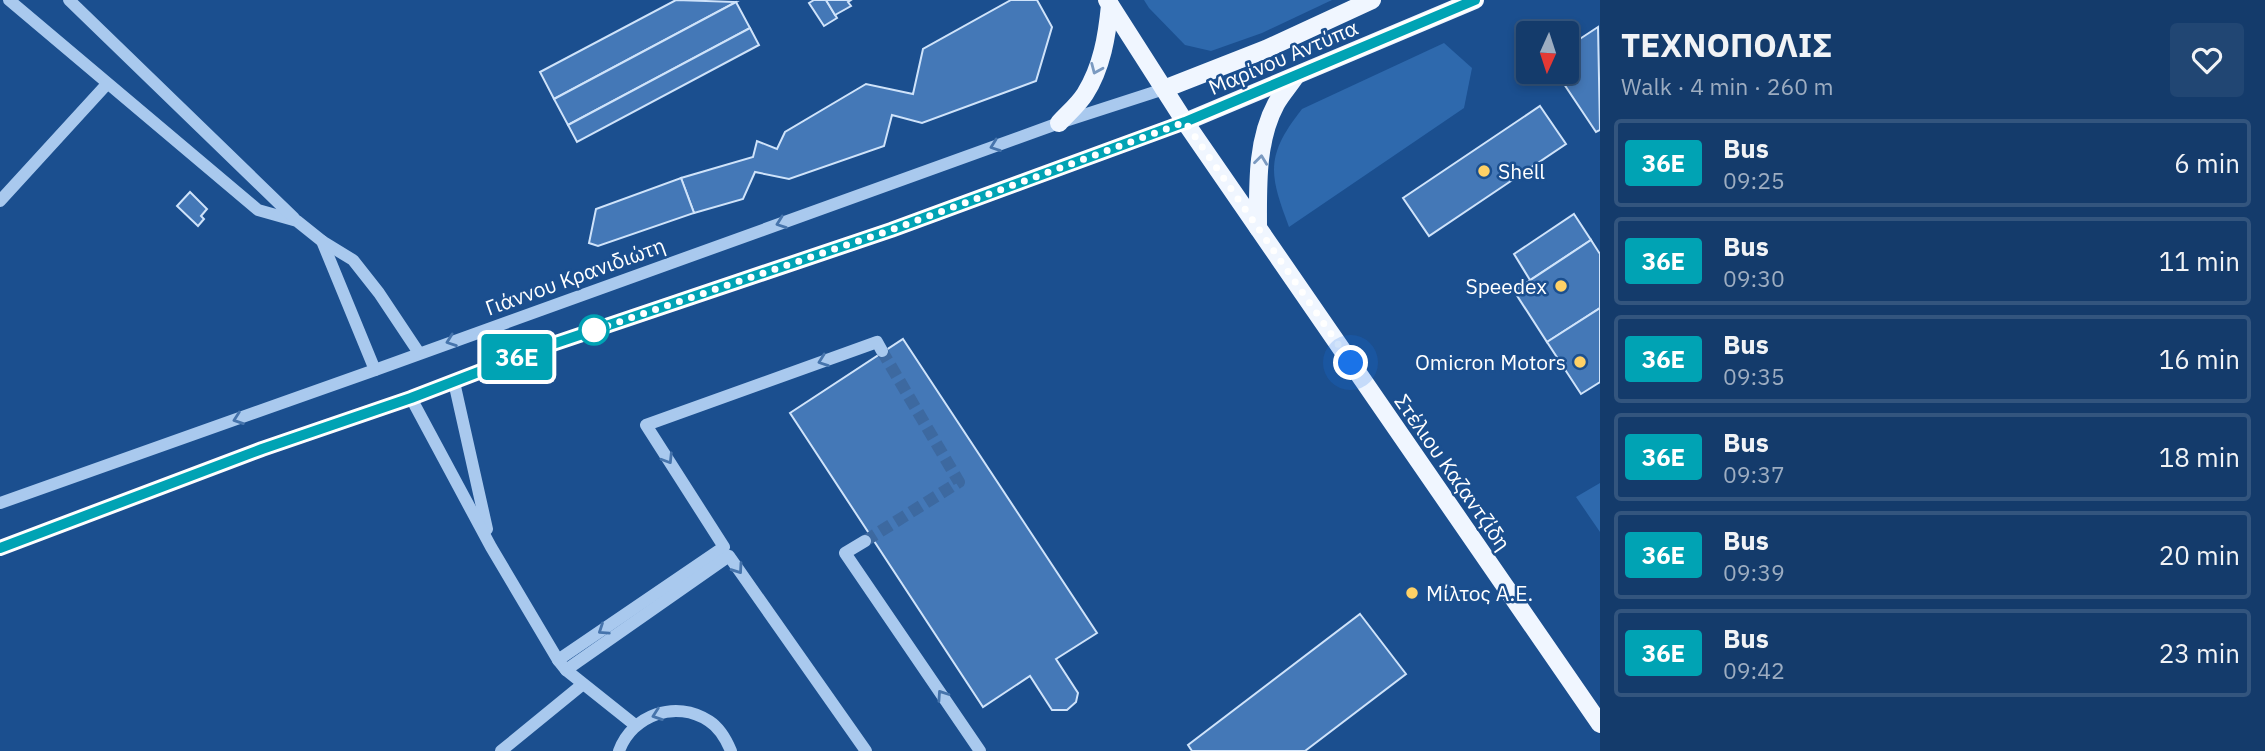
<!DOCTYPE html>
<meta charset="utf-8">
<style>
:root{--surface:#143b6b;--page:#214673;--text:#f1f3f6;--muted:#9dadc1;--line:#33557e}
body{margin:0;font-family:"IBM Plex Sans",sans-serif;background:var(--page);color:var(--text);height:100vh;display:flex;flex-direction:column;font-size:26px;white-space:nowrap}
*{box-sizing:border-box;margin:0}
p{font-size:23px;color:var(--muted)}
.icon{flex:none;width:38px;height:38px;fill:none;stroke:currentColor;stroke-width:2;stroke-linecap:round;stroke-linejoin:round}
.map{position:relative;flex:1;overflow:hidden}
.side{display:flex;flex-direction:column;background:var(--surface);width:665px}
.side>*{flex:none}
.badge{padding:0 14px;border-radius:5px;font-size:24px;line-height:46px}
.needle{width:46px;rotate:183deg}
.buttons{position:absolute;left:1516px;top:21px;display:grid;gap:14px}
.buttons a{display:grid;place-items:center;width:63px;height:63px;border-radius:7px;background:var(--surface);box-shadow:0 4px 10px #0003,0 0 0 2px var(--line);font-size:35px}
.you{position:absolute;width:35px;height:35px;margin:-18px;border:5px solid #fff;border-radius:50%;background:#1a73e8;box-shadow:0 0 0 10px #1a73e833}
.map>.badge{position:absolute;translate:-50% -50%;box-shadow:0 0 0 4px #fff}
.round{display:grid;place-items:center;flex:none;width:74px;height:74px;border-radius:7px;background:var(--page)}
.head{display:flex;align-items:center;justify-content:space-between;height:119px;padding:0 21px}
h1{font-size:33px;font-weight:700;line-height:52px}
ul{padding:0;list-style:none}
li{display:flex;align-items:center;gap:21px;height:88px;margin:0 14px 10px;padding:0 7px;border:4px solid var(--line);border-radius:7px}
li div{flex:1}
li b{display:block;font-size:26px}
li em{font-style:normal}
li .badge{min-width:77px;font-weight:700;text-align:center}
main{display:flex;flex:1;min-height:0}
.map>svg:first-child{display:block}
.green{fill:#2e69ad}
.building{fill:#4478b7;stroke:#cfe3fa;stroke-width:2}
.lines{fill:none;stroke-linecap:round;stroke-linejoin:round}
.minor-tunnel{stroke:#3d69a0;stroke-width:12;stroke-dasharray:12 6;stroke-linecap:butt}
.minor{stroke:#a9c9ee;stroke-width:12}
.major{stroke:#f0f6ff;stroke-width:18}
.oneway{stroke:#7b9ac1}
.oneway2{stroke:#4674ac}
.line-casing{stroke:#fff;stroke-width:16}
.line{stroke:#00a3b4;stroke-width:10}
.walk{stroke:#fff;stroke-width:7;stroke-dasharray:0 12.6}
.poi-dot{fill:#ffd166;stroke:#1b4f8f;stroke-width:2.5}
.stop-dot{fill:#fff;stroke:#00a3b4;stroke-width:3.5}
.labels{text-anchor:middle;dominant-baseline:central;stroke-width:5;stroke-linejoin:round;paint-order:stroke}
.street-label{font-size:21px;fill:#fff;stroke:#1b4f8f}
.poi-label{font-size:21px;fill:#fff;stroke:#1b4f8f;text-anchor:start}
</style>
<main>
<div class="map">
<svg width="1600" height="751" viewBox="0 0 1600 751">
<rect width="100%" height="100%" fill="#1b4f8f"/>
<g class="green">
<polygon points="1144,0 1332,0 1262,33 1211,51 1185,45 1149,8"/>
<path d="M1444,43L1472,68L1464,108L1289,227C1269,174 1265,156 1302,109Z"/>
<polygon points="1600,483 1600,532 1576,497"/>
</g>
<g class="building">
<polygon points="676,0 736,2 554,99 540,72"/>
<polygon points="814,0 826,0 837,18 824,26 809,3"/>
<polygon points="826,0 851,0 848,2 851,6 835,15"/>
<polygon points="1011,0 1037,0 1052,27 1036,81 922,123 892,115 884,146 789,179 755,172 743,199 694,213 681,178 753,157 757,141 777,149 785,132 866,84 913,94 923,49"/>
<polygon points="736,2 750,28 568,125 554,99"/>
<polygon points="1598,27 1600,130 1596,132 1556,72 1566,72 1566,48"/>
<polygon points="750,28 759,45 577,142 568,125"/>
<polygon points="1540,106 1566,144 1429,236 1403,198"/>
<polygon points="681,178 694,213 598,246 589,243 596,209"/>
<polygon points="190,192 207,209 201,216 204,219 198,226 177,206"/>
<polygon points="1574,214 1591,240 1530,280 1514,254"/>
<polygon points="1591,240 1600,254 1600,308 1547,342 1514,291"/>
<polygon points="1600,308 1600,382 1581,394 1547,342"/>
<polygon points="903,339 1097,633 1056,659 1078,693 1076,702 1067,710 1052,710 1030,676 983,707 790,413"/>
<polygon points="1360,614 1406,674 1305,751 1192,751 1188,745"/>
</g>
<g class="lines">
<polyline class="minor-tunnel" points="865,541 959,482 882,351"/>
<g class="minor">
<polyline points="9,0 258,210 297,221 322,241 375,370"/>
<polyline points="69,0 294,218"/>
<polyline points="0,201 107,84"/>
<polyline points="322,241 353,260 379,293 419,353"/>
<polyline points="454,382 487,529"/>
<polyline points="411,398 491,547 558,660 566,670 635,725"/>
<polyline points="0,503 375,370 1059,123 1164,89"/>
<polyline points="865,541 845,553 980,751"/>
<polyline points="0,548 262,449 411,398 538,349 891,230 1185,122"/>
<polyline points="558,660 724,547 646,425 877,342 882,351"/>
<polyline points="566,670 729,556 866,751"/>
<polyline points="501,751 583,684"/>
<path d="M619,751C632,715 676,699 709,721C720,728 726,739 731,751"/>
</g>
<g class="major">
<polyline points="1107,0 1185,122 1600,724"/>
<polyline points="1164,89 1266,49 1372,0"/>
<polyline points="1185,122 1475,0"/>
<path d="M1059,123C1067,114 1078,105 1085,94C1102,67 1107,36 1110,5"/>
<path d="M1258,228C1258,187 1256,141 1276,104C1281,95 1289,86 1295,77"/>
</g>
</g>
<defs><path id="oneway-chevron" d="M-2-3.5L2.5 0L-2 3.5" fill="none" stroke-width="1.6" stroke-linecap="round" stroke-linejoin="round" transform="scale(1.75)"/></defs>
<g class="oneway">
<use href="#oneway-chevron" transform="translate(1096 69) rotate(113)"/>
<use href="#oneway-chevron" transform="translate(1261 160) rotate(-83)"/>
</g>
<g class="oneway2">
<use href="#oneway-chevron" transform="translate(995 146) rotate(160)"/>
<use href="#oneway-chevron" transform="translate(781 223) rotate(160)"/>
<use href="#oneway-chevron" transform="translate(451 341) rotate(160)"/>
<use href="#oneway-chevron" transform="translate(823 361) rotate(160)"/>
<use href="#oneway-chevron" transform="translate(238 419) rotate(161)"/>
<use href="#oneway-chevron" transform="translate(668 459) rotate(58)"/>
<use href="#oneway-chevron" transform="translate(738 569) rotate(55)"/>
<use href="#oneway-chevron" transform="translate(603 630) rotate(146)"/>
<use href="#oneway-chevron" transform="translate(942 695) rotate(-124)"/>
<use href="#oneway-chevron" transform="translate(657 715) rotate(161)"/>
</g>
<g class="lines">
<g class="line-casing">
<polyline id="line" points="0,548 262,449 411,398 538,349 891,230 1185,122 1475,0"/>
</g>
<use href="#line" class="line"/>
<polyline class="walk" points="594,330 589,332 891,230 1185,122 1351,363"/>
</g>
<g class="poi-dot">
<circle cx="1484" cy="171" r="7"/>
<circle cx="1561" cy="286" r="7"/>
<circle cx="1580" cy="362" r="7"/>
<circle cx="1412" cy="593" r="7"/>
</g>
<circle class="stop-dot" cx="594" cy="330" r="14"/>
<g class="labels">
<g class="street-label">
<text transform="translate(1283 57) rotate(-23)">Μαρίνου Αντύπα</text>
<text transform="translate(575 276) rotate(-20)">Γιάννου Κρανιδιώτη</text>
<text transform="translate(1453 472) rotate(55)">Στέλιου Καζαντζίδη</text>
</g>
<g class="poi-label">
<text x="1498" y="171">Shell</text>
<text x="1547" y="286" text-anchor="end">Speedex</text>
<text x="1566" y="362" text-anchor="end">Omicron Motors</text>
<text x="1426" y="593">Μίλτος Α.Ε.</text>
</g>
</g>
</svg>
<div class="buttons">
<a><svg class="needle" viewBox="-14 -14 28 28"><path d="M0-13l5 13h-10z" fill="#e53935"/><path d="M0 13l5-13h-10z" fill="#9dadc1"/></svg></a>
</div>
<div class="you" style="left:1351px;top:363px"></div>
<b class="badge" style="left:517px;top:357px;background:#00a3b4;color:#fff">36Ε</b>
</div>
<section class="side">
<div class="head"><div><h1>ΤΕΧΝΟΠΟΛΙΣ</h1><p>Walk · 4 min · 260 m</p></div><a class="round"><svg class="icon" aria-label="heart" viewBox="0 0 24 24"><path d="M12 20l-8-8c-3-5 5-10 8-4 3-6 11-1 8 4z"/></svg></a></div>
<ul>
<li><span class="badge" style="background:#00a3b4;color:#fff">36Ε</span><div><b>Bus</b><p>09:25</p></div><em>6 min</em></li>
<li><span class="badge" style="background:#00a3b4;color:#fff">36Ε</span><div><b>Bus</b><p>09:30</p></div><em>11 min</em></li>
<li><span class="badge" style="background:#00a3b4;color:#fff">36Ε</span><div><b>Bus</b><p>09:35</p></div><em>16 min</em></li>
<li><span class="badge" style="background:#00a3b4;color:#fff">36Ε</span><div><b>Bus</b><p>09:37</p></div><em>18 min</em></li>
<li><span class="badge" style="background:#00a3b4;color:#fff">36Ε</span><div><b>Bus</b><p>09:39</p></div><em>20 min</em></li>
<li><span class="badge" style="background:#00a3b4;color:#fff">36Ε</span><div><b>Bus</b><p>09:42</p></div><em>23 min</em></li>
</ul>
</section>
</main>
